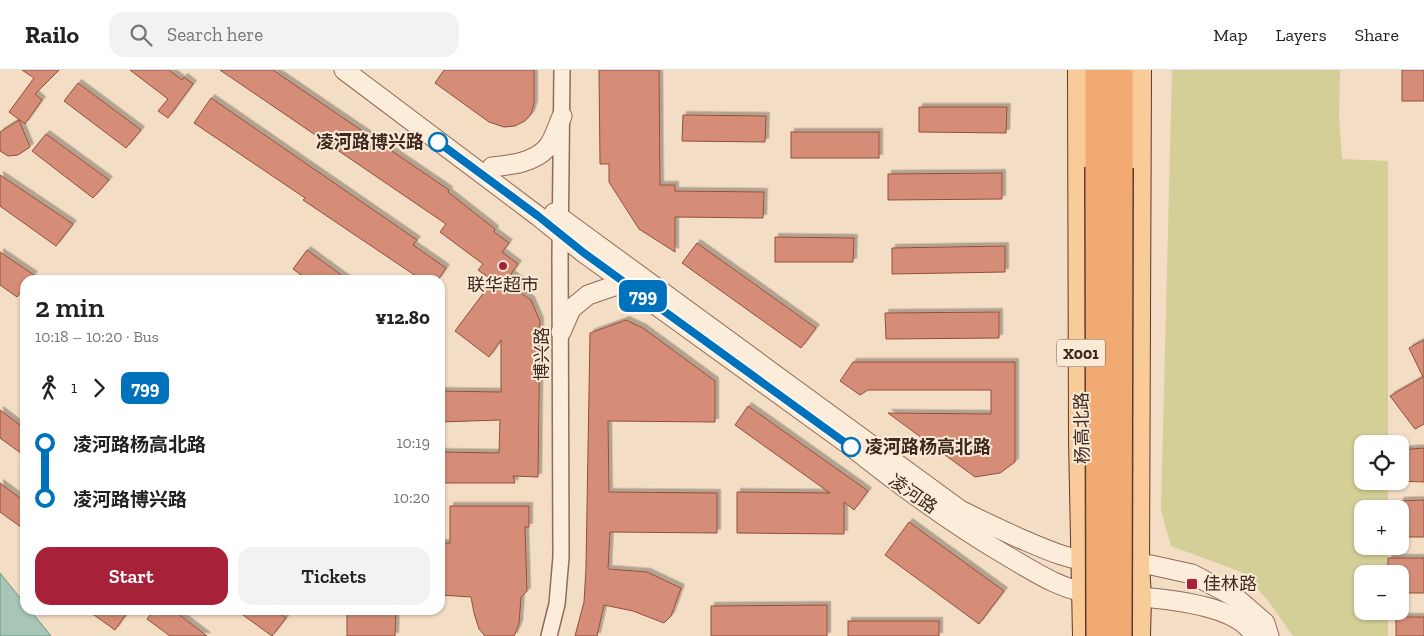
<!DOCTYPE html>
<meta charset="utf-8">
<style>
:root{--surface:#fff;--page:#f2f2f2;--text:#222;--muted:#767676;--line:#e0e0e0;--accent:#a72139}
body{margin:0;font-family:"Zilla Slab","Noto Sans SC",serif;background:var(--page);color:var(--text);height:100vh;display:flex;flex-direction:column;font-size:19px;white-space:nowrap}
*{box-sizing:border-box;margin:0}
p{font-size:16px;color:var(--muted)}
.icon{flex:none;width:28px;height:28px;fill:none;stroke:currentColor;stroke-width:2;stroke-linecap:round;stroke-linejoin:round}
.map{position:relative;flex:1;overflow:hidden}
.drawer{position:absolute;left:20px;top:205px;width:425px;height:340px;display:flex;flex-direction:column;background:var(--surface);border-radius:15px;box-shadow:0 1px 4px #0004}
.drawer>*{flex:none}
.badge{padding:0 10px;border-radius:8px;font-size:18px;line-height:32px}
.controls{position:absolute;left:1354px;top:365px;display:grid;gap:10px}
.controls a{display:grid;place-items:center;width:55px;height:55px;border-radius:10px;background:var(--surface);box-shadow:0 1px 4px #0004;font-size:25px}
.map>.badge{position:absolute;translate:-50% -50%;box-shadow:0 0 0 2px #fff}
.legs{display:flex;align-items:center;gap:8px;height:55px;padding:0 15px;font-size:16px}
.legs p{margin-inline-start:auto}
.headline{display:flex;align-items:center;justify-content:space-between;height:85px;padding:0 15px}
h1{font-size:28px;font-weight:600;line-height:38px}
.button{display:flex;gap:10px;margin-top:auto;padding:10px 15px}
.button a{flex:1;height:58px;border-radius:15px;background:var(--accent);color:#fff;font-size:20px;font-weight:600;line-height:58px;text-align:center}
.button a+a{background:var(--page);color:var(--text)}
ul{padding:0 15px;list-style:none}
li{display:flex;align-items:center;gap:18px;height:55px;font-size:19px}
li i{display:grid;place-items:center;width:8px;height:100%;margin:0 6px;background:currentColor}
li i::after{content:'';width:12px;height:12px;margin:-6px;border:4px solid;border-radius:50%;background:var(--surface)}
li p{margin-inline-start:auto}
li:first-child i{background:linear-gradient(#0000 50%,currentColor 0)}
li:last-child i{background:linear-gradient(currentColor 50%,#0000 0)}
header{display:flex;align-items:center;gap:30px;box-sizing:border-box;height:70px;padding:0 25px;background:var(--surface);border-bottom:1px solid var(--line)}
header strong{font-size:24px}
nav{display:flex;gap:28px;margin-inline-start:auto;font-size:18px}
.search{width:350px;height:45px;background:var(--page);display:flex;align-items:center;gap:12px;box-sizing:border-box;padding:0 18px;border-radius:15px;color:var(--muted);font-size:19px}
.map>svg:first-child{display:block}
.green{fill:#d3cf97}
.water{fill:#a7c6b7;stroke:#6c9684}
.building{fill:#d58d77;stroke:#934e3b;filter:url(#shadow)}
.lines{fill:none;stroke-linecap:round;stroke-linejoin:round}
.minor-casing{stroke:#916c58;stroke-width:18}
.tertiary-casing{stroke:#916c58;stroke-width:21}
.primary-casing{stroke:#5e3b2d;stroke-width:26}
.trunk-casing{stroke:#5e3b2d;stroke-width:28}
.minor{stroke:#fcecda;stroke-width:15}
.tertiary{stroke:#fcecda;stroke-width:19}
.primary{stroke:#f9cb99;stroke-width:24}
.trunk{stroke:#f2aa73;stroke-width:25}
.trunk-bridge-casing{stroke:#5e3b2d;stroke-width:28;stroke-linecap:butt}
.trunk-bridge{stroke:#f2aa73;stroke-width:25}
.line-1-casing{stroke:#fff;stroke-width:11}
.line-1{stroke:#0072bc;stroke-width:8}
.stop-1-dot{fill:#fff;stroke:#0072bc;stroke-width:2.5}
.poi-dot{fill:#a72139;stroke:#f9e9d5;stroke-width:2}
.labels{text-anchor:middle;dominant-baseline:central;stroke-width:4;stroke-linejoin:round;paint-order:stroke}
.shield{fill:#f9e9d5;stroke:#776255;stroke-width:1}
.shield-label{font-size:16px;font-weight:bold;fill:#3f281e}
.stop-label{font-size:18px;font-weight:bold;fill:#3f281e;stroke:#f9e9d5;text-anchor:end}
.poi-label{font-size:18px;fill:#3f281e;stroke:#f9e9d5}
.street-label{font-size:18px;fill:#3f281e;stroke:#f9e9d5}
</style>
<header>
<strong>Railo</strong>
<div class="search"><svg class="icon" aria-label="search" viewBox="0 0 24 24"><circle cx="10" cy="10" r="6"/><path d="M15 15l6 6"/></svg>Search here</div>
<nav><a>Map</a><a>Layers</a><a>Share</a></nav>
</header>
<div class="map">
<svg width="1424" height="566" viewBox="0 0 1424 566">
<defs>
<filter id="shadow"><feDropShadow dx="3.5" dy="-3.5" stdDeviation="0" flood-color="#0004"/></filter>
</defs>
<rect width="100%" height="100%" fill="#f3ddc5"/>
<polygon class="green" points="1172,0 1340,0 1339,46 1342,89 1388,91 1388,374 1362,374 1362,411 1388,411 1388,439 1362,439 1362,476 1388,476 1388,504 1362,504 1362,541 1388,541 1388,566 1293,566 1269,532 1244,503 1171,476 1161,440"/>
<polygon class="water" points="0,503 25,534 25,540 30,540 51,566 0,566"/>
<g class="building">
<polygon points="22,0 59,0 35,24 42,30 25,54 9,42 34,8"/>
<polygon points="130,0 169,0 182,10 184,7 193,14 168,48 158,41 168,29"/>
<polygon points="220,0 273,0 449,120 448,122 495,159 494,162 509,173 502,182 518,194 511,204 525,214 519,222 531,230 540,251 538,407 513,406 515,413 440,413 440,382 499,383 500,350 440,352 440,321 501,322 501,270 489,287 455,261 485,221 480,217 488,207 478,200 483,194 440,162 446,154"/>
<polygon points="444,0 534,0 534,34 531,44 525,51 515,56 504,57 489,52 435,13"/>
<polygon points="599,0 659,0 660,115 675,115 675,121 764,122 763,148 675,147 675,182 639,159 609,112 609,94 600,94"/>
<rect x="1402" y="0" width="22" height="31"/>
<polygon points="78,13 141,60 126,78 64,31"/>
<polygon points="211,28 417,170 413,175 446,198 438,210 413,210 416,206 303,130 305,128 194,53"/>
<polygon points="919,37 1007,37 1006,63 919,62"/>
<polygon points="683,45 766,46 765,72 682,71"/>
<polygon points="19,50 30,77 18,85 8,86 0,81 0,62"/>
<rect x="791" y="62" width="88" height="26"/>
<polygon points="46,64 109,110 93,128 32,81"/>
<polygon points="1002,103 1002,129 888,130 888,104"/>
<polygon points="0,105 73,154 56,176 0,136"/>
<polygon points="775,167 854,168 853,192 775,192"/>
<polygon points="697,173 816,258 801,278 682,193"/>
<polygon points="1005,176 1005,202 892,204 892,178"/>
<polygon points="307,180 348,210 308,210 293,199"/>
<polygon points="0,182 34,205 30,210 25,210 25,217 17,227 0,215"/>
<polygon points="999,242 999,268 886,269 885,243"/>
<polygon points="626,250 643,258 715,311 715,352 608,351 609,422 717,423 717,463 610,462 608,499 647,502 681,518 671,546 664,553 633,541 604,535 597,566 575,566 584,532 586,498 590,263"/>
<polygon points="1424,270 1424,354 1415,359 1390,326 1423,307 1409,278"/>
<polygon points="853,292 1015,292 1015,392 1000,403 975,407 888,343 991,344 991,320 868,320 860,325 840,311"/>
<polygon points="748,336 868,421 854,440 844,432 844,464 737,463 737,422 830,423 735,355"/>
<polygon points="0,340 25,359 25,386 0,368"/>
<polygon points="1424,378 1424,412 1400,411 1400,380"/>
<polygon points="0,413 25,432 25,460 0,442"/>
<polygon points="1424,430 1424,467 1400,467 1400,431"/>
<polygon points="450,436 529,436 529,457 525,457 527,521 521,527 519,554 514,566 485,566 479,559 474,543 471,527 440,525 440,473 450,473"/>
<polygon points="909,452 1004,521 979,554 885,485"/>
<polygon points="1388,488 1424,488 1424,523 1400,523 1400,504 1388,504"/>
<polygon points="827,535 827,566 711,566 711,536"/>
<polygon points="87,540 129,540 115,560"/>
<polygon points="154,540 173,540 207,566 170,566 147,549"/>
<polygon points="236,540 275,540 286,548 272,566"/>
<polygon points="347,540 396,540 395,566 347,566"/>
<rect x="1396" y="547" width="28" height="19"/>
<rect x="848" y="551" width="91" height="15"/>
</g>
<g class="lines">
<g class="minor-casing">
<polyline id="minor" points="549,566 557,534 561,487 560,187 562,0"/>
</g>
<g class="tertiary-casing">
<g id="tertiary">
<path d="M344,0L538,146L584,183L852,377C902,417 954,455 1009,487C1036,503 1065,522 1097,524"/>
<path d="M492,97C510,95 533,93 547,78C554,70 558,55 562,46"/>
<path d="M554,143L960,440C980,450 999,459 1019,468C1045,479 1068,490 1096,492"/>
<polyline points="561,262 571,239 588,225 614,216 630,216"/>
<polyline points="1123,494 1151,495 1192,504 1235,527 1265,553 1269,566"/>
<path d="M1127,526C1159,528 1217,533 1243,553C1248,557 1252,562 1257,566"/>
</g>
</g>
<g class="primary-casing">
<g id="primary">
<polyline points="1080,0 1081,370 1085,566"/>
<polyline points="1138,566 1139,527 1137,495 1139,0"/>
</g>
</g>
<g class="trunk-casing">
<g id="trunk">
<polyline points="1098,97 1098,0"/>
<polyline points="1120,98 1120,0"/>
</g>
</g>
<use href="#minor" class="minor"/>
<use href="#tertiary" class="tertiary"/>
<use href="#primary" class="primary"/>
<use href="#trunk" class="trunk"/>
<g class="trunk-bridge-casing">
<g id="trunk-bridge">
<polyline points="1098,97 1099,566"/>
<polyline points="1119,566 1120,98"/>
</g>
</g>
<use href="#trunk-bridge" class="trunk-bridge"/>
</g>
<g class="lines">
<g class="line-1-casing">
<polyline id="line-1" points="438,72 538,146 584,183 851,377"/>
</g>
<use href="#line-1" class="line-1"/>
</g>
<g class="stop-1-dot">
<circle cx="438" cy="72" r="9"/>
<circle cx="851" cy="377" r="9"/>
</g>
<g class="poi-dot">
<circle cx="503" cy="196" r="5"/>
<rect x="1186" y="508" width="12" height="12" rx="2.5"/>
</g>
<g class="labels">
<rect class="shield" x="1057" y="269.5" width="48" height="27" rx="4"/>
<g class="shield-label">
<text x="1081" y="283">X001</text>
</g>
<g class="stop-label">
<text x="424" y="72">凌河路博兴路</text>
<text x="865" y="377" text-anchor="start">凌河路杨高北路</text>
</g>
<g class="poi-label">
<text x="503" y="215">联华超市</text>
<text x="1203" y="514" text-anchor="start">佳林路</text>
</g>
<g class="street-label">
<text transform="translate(542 284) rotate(-90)">博兴路</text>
<text transform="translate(1082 358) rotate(-91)">杨高北路</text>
<text transform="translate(913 424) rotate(35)">凌河路</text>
</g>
</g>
</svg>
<div class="controls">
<a><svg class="icon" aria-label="locate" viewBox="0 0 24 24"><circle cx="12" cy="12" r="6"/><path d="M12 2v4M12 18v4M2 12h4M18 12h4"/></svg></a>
<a>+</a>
<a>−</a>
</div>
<b class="badge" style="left:643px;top:226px;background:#0072bc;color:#fff">799</b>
<section class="drawer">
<div class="headline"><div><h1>2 min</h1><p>10:18 – 10:20 · Bus</p></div><b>¥12.80</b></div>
<div class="legs"><svg class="icon" aria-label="walk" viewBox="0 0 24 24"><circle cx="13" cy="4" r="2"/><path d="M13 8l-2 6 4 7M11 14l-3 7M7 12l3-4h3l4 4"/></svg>1<svg class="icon" aria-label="forward" viewBox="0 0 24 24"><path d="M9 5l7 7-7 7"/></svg><b class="badge" style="background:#0072bc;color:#fff">799</b></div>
<ul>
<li><i style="color:#0072bc"></i><b>凌河路杨高北路</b><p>10:19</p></li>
<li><i style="color:#0072bc"></i><b>凌河路博兴路</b><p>10:20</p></li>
</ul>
<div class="button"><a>Start</a><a>Tickets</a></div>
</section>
</div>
